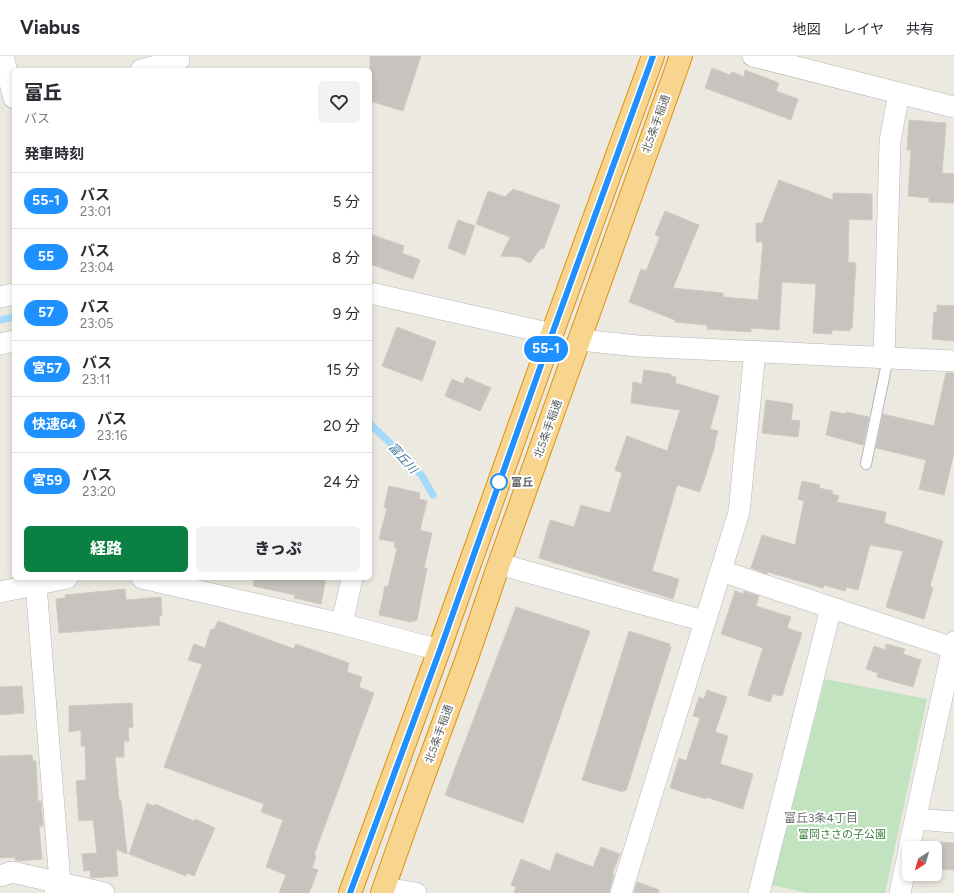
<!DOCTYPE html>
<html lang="ja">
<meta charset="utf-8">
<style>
:root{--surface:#fff;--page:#f2f2f3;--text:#2b2b33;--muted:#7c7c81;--line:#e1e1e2;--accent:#0b8043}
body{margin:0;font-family:Figtree,"Noto Sans JP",sans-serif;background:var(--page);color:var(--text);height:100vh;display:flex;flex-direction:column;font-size:15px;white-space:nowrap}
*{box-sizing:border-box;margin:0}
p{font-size:13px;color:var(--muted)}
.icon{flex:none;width:22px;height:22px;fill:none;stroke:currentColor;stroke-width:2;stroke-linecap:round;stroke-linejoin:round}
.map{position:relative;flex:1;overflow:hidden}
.drawer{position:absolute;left:12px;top:12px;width:360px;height:512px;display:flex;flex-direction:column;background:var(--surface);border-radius:6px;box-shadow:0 2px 6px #0003}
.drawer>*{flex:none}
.badge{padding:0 8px;border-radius:13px;font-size:14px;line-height:26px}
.needle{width:26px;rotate:217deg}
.controls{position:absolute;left:902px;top:785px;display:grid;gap:8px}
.controls a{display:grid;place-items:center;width:40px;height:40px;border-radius:6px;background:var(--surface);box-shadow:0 2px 6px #0003;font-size:20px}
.map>.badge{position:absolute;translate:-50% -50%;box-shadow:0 0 0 2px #fff}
h2{padding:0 12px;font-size:15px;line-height:36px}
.round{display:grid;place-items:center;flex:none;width:42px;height:42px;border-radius:6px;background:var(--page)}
.overview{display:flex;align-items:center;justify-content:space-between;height:68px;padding:0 12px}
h1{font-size:19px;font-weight:800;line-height:30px}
.action{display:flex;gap:8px;margin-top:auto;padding:8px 12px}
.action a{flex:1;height:46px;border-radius:6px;background:var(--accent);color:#fff;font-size:16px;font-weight:800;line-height:46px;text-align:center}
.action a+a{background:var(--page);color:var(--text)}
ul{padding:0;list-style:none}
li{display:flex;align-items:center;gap:12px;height:56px;padding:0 12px;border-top:1px solid var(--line)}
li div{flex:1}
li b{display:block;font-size:15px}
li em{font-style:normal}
li .badge{min-width:44px;font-weight:700;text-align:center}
header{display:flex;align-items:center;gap:24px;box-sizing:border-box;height:56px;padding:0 20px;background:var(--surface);border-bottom:1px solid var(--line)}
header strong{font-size:19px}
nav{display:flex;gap:22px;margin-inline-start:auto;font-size:14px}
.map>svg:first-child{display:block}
.green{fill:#c1e3bf}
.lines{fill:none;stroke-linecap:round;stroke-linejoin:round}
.stream{stroke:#a3dafa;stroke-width:7}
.building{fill:#c8c3be;stroke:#d0cac0}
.lane-casing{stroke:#b4b7bb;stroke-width:12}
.street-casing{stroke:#b4b7bb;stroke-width:22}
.highway-casing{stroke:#e1910c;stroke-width:24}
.lane{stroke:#fff;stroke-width:10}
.street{stroke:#fff;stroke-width:21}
.highway{stroke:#f7d58e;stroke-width:22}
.line-casing{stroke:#fff;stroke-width:9}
.line{stroke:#1e90ff;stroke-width:6}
.stop-dot{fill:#fff;stroke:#1e90ff;stroke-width:2}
.labels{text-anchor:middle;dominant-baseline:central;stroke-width:4;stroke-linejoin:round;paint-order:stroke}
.street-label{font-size:11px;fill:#5a5e61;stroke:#fff}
.stop-label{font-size:11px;font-weight:bold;fill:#5a5e61;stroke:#fff;text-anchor:start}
.park-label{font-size:11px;fill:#3a8139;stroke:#fff}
.water-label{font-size:12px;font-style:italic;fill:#4076a2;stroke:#fff}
.neighbourhood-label{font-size:12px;fill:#6b7073;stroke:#fff}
</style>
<header>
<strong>Viabus</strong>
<nav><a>地図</a><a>レイヤ</a><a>共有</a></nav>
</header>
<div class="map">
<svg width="954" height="837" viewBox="0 0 954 837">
<rect width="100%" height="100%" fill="#ece9e1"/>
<polygon class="green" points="825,623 927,643 885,837 807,837 772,829"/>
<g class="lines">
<g class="stream">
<polyline points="0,264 14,261"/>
<polyline points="370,368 408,404 422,420 433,439"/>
</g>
</g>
<g class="building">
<polygon points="370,0 421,0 403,55 370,45"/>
<polygon points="712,12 730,19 732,16 744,21 745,14 779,27 776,35 798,43 791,64 705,32"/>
<polygon points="909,64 946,67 942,117 954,118 954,147 929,146 929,142 908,140 911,94 907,94"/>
<polygon points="779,124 833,144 833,137 872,138 872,164 849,163 848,206 856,207 852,272 850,272 850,275 832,274 832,278 813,277 816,228 782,226 779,274 751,272 751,276 707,273 707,269 675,266 675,264 629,246 641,213 646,215 660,181 655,179 665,155 699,169 673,232 723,237 723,241 758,244 763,186 756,186 756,167 762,167"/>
<polygon points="513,133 560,149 544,192 540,193 530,207 519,201 501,200 510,181 476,168 488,135 505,141"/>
<polygon points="458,164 475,170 465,199 448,192"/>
<polygon points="370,178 404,190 402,197 420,204 413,223 370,208"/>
<polygon points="937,249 954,250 954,285 932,283 934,256 937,256"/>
<polygon points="397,271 436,286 422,325 382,310"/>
<polygon points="644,314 671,318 671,320 676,321 675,327 719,340 710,373 718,375 714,389 715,389 703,428 702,428 700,436 677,429 652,515 679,523 673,543 539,502 550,464 574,471 581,449 610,457 622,417 615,414 627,380 667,395 680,354 631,347 633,326 642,328"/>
<polygon points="946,317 954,317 954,397 944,439 919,433 926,404 876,392 883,358 934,370"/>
<polygon points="466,321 491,332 480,355 445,340 452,323 463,328"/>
<polygon points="766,344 793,348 791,364 800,365 798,381 762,377"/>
<polygon points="831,355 845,358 846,356 869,361 863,389 826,379"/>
<polygon points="802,425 820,429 819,432 833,435 832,438 839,440 837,446 886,456 884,467 943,485 930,530 933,532 924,563 886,551 903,495 870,489 858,534 847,531 845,535 824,529 823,532 768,516 767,518 751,512 762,479 795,489 804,445 798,443"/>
<polygon points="389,430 420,437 419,443 427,445 420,474 432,477 424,512 427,512 417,564 410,566 379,559 385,530 388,531 397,492 394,491 395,486 379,483 387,452 384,451"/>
<polygon points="254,522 326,522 321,548 294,542 295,539 253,530"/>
<polygon points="125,533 126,544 161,541 162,559 159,560 160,569 59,577 56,543 66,542 65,539"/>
<polygon points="735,535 743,538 744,535 759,540 756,550 791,561 787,572 802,577 782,640 773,638 770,646 748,639 763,592 721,578"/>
<polygon points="516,551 590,575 523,767 445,739"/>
<polygon points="218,565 294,593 296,588 349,607 347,616 362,621 359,631 374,637 314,799 316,800 312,812 318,814 309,837 279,837 286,819 266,811 283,764 261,756 264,748 164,711 202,608 188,604 194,588 205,592 211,573 214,574"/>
<polygon points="629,575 670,588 669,591 671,591 626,735 623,734 623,736 582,724"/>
<polygon points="886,588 905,593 903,598 921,604 913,631 877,621 878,617 866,613 874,590 885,594"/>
<polygon points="22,630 24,657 0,659 0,631"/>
<polygon points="707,634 727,641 715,676 728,680 720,708 753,718 743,753 706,741 706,743 670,732 679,702 686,705 700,662 693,660 699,641 704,643"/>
<polygon points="132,647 133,671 128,672 129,685 124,685 124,701 115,701 119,744 121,744 127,798 116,793 118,820 91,822 90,814 84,815 82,798 97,797 93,764 79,765 76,725 86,724 85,690 81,690 81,674 69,676 69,650"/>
<polygon points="32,699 33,705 36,705 38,745 41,745 43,770 39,770 42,803 19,805 15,804 15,801 0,802 0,700"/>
<polygon points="147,747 154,750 155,748 194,765 195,763 215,772 194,820 187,817 186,820 129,798"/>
<polygon points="923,785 954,787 954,814 937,813 937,824 919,823 920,818 935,818 935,792 922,792"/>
<polygon points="601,791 620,798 612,818 614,818 609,837 514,837 516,831 511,829 521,803 550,815 556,797 593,811"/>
<polygon points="637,826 659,834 659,837 634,837"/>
</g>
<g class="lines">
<g class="lane-casing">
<polyline id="lane" points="866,408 888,302"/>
</g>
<g class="street-casing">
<g id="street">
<polyline points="3,0 14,42"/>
<polyline points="753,0 954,51"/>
<polyline points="141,14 179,4"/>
<polyline points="370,237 552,278"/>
<polyline points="0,241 14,238"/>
<polyline points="580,284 638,290 954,305"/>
<polyline points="0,288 14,285"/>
<polyline points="884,302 890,85 899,37"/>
<polyline points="499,508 704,565"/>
<polyline points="721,515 953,592"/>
<polyline points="142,522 342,568 439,594"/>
<polyline points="36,529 60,826 55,837"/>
<polyline points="0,536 67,522"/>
<polyline points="342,568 352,522"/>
<polyline points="916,763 954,766"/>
<polyline points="909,792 954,586"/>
<polyline points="0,820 12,816 104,837"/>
<polyline points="384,832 416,837"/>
<polyline points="621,837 739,456 755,295"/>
<polyline points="759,837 831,552"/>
<polyline points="900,837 909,794"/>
</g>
</g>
<g class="highway-casing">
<g id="highway">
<polyline points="350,837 439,594 552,278 653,0"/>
<polyline points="382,837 416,741 467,602 499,508 681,0"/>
</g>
</g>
<use href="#lane" class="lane"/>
<use href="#street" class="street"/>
<use href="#highway" class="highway"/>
</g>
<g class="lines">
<g class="line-casing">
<polyline id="line" points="350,837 440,594 552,278 653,0"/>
</g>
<use href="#line" class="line"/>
</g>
<circle class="stop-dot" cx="499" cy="426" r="8"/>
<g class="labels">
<g class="street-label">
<text transform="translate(656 68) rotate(-70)">北5条手稲通</text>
<text transform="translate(548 373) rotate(-70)">北5条手稲通</text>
<text transform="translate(439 678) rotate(-70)">北5条手稲通</text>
</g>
<g class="stop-label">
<text x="511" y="426">富丘</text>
</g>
<g class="park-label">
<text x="842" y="778">富岡ささの子公園</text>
</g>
<g class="water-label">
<text transform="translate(403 402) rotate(48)">富丘川</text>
</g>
<g class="neighbourhood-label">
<text x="821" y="762">富丘3条4丁目</text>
</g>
</g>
</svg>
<div class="controls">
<a><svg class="needle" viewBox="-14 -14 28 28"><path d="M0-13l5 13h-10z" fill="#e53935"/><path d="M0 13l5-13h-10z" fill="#7c7c81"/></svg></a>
</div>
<b class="badge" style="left:546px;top:293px;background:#1e90ff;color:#fff">55-1</b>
<section class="drawer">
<div class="overview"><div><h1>富丘</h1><p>バス</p></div><a class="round"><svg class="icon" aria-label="heart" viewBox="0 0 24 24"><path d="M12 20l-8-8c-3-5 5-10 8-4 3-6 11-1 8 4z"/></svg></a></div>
<h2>発車時刻</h2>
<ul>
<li><span class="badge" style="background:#1e90ff;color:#fff">55-1</span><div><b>バス</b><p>23:01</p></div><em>5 分</em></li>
<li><span class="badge" style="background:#1e90ff;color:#fff">55</span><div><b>バス</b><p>23:04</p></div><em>8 分</em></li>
<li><span class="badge" style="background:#1e90ff;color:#fff">57</span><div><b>バス</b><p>23:05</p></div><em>9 分</em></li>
<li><span class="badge" style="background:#1e90ff;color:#fff">宮57</span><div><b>バス</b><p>23:11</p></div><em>15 分</em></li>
<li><span class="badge" style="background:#1e90ff;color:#fff">快速64</span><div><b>バス</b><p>23:16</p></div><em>20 分</em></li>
<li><span class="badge" style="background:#1e90ff;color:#fff">宮59</span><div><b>バス</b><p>23:20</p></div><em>24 分</em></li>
</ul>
<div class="action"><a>経路</a><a>きっぷ</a></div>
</section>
</div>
